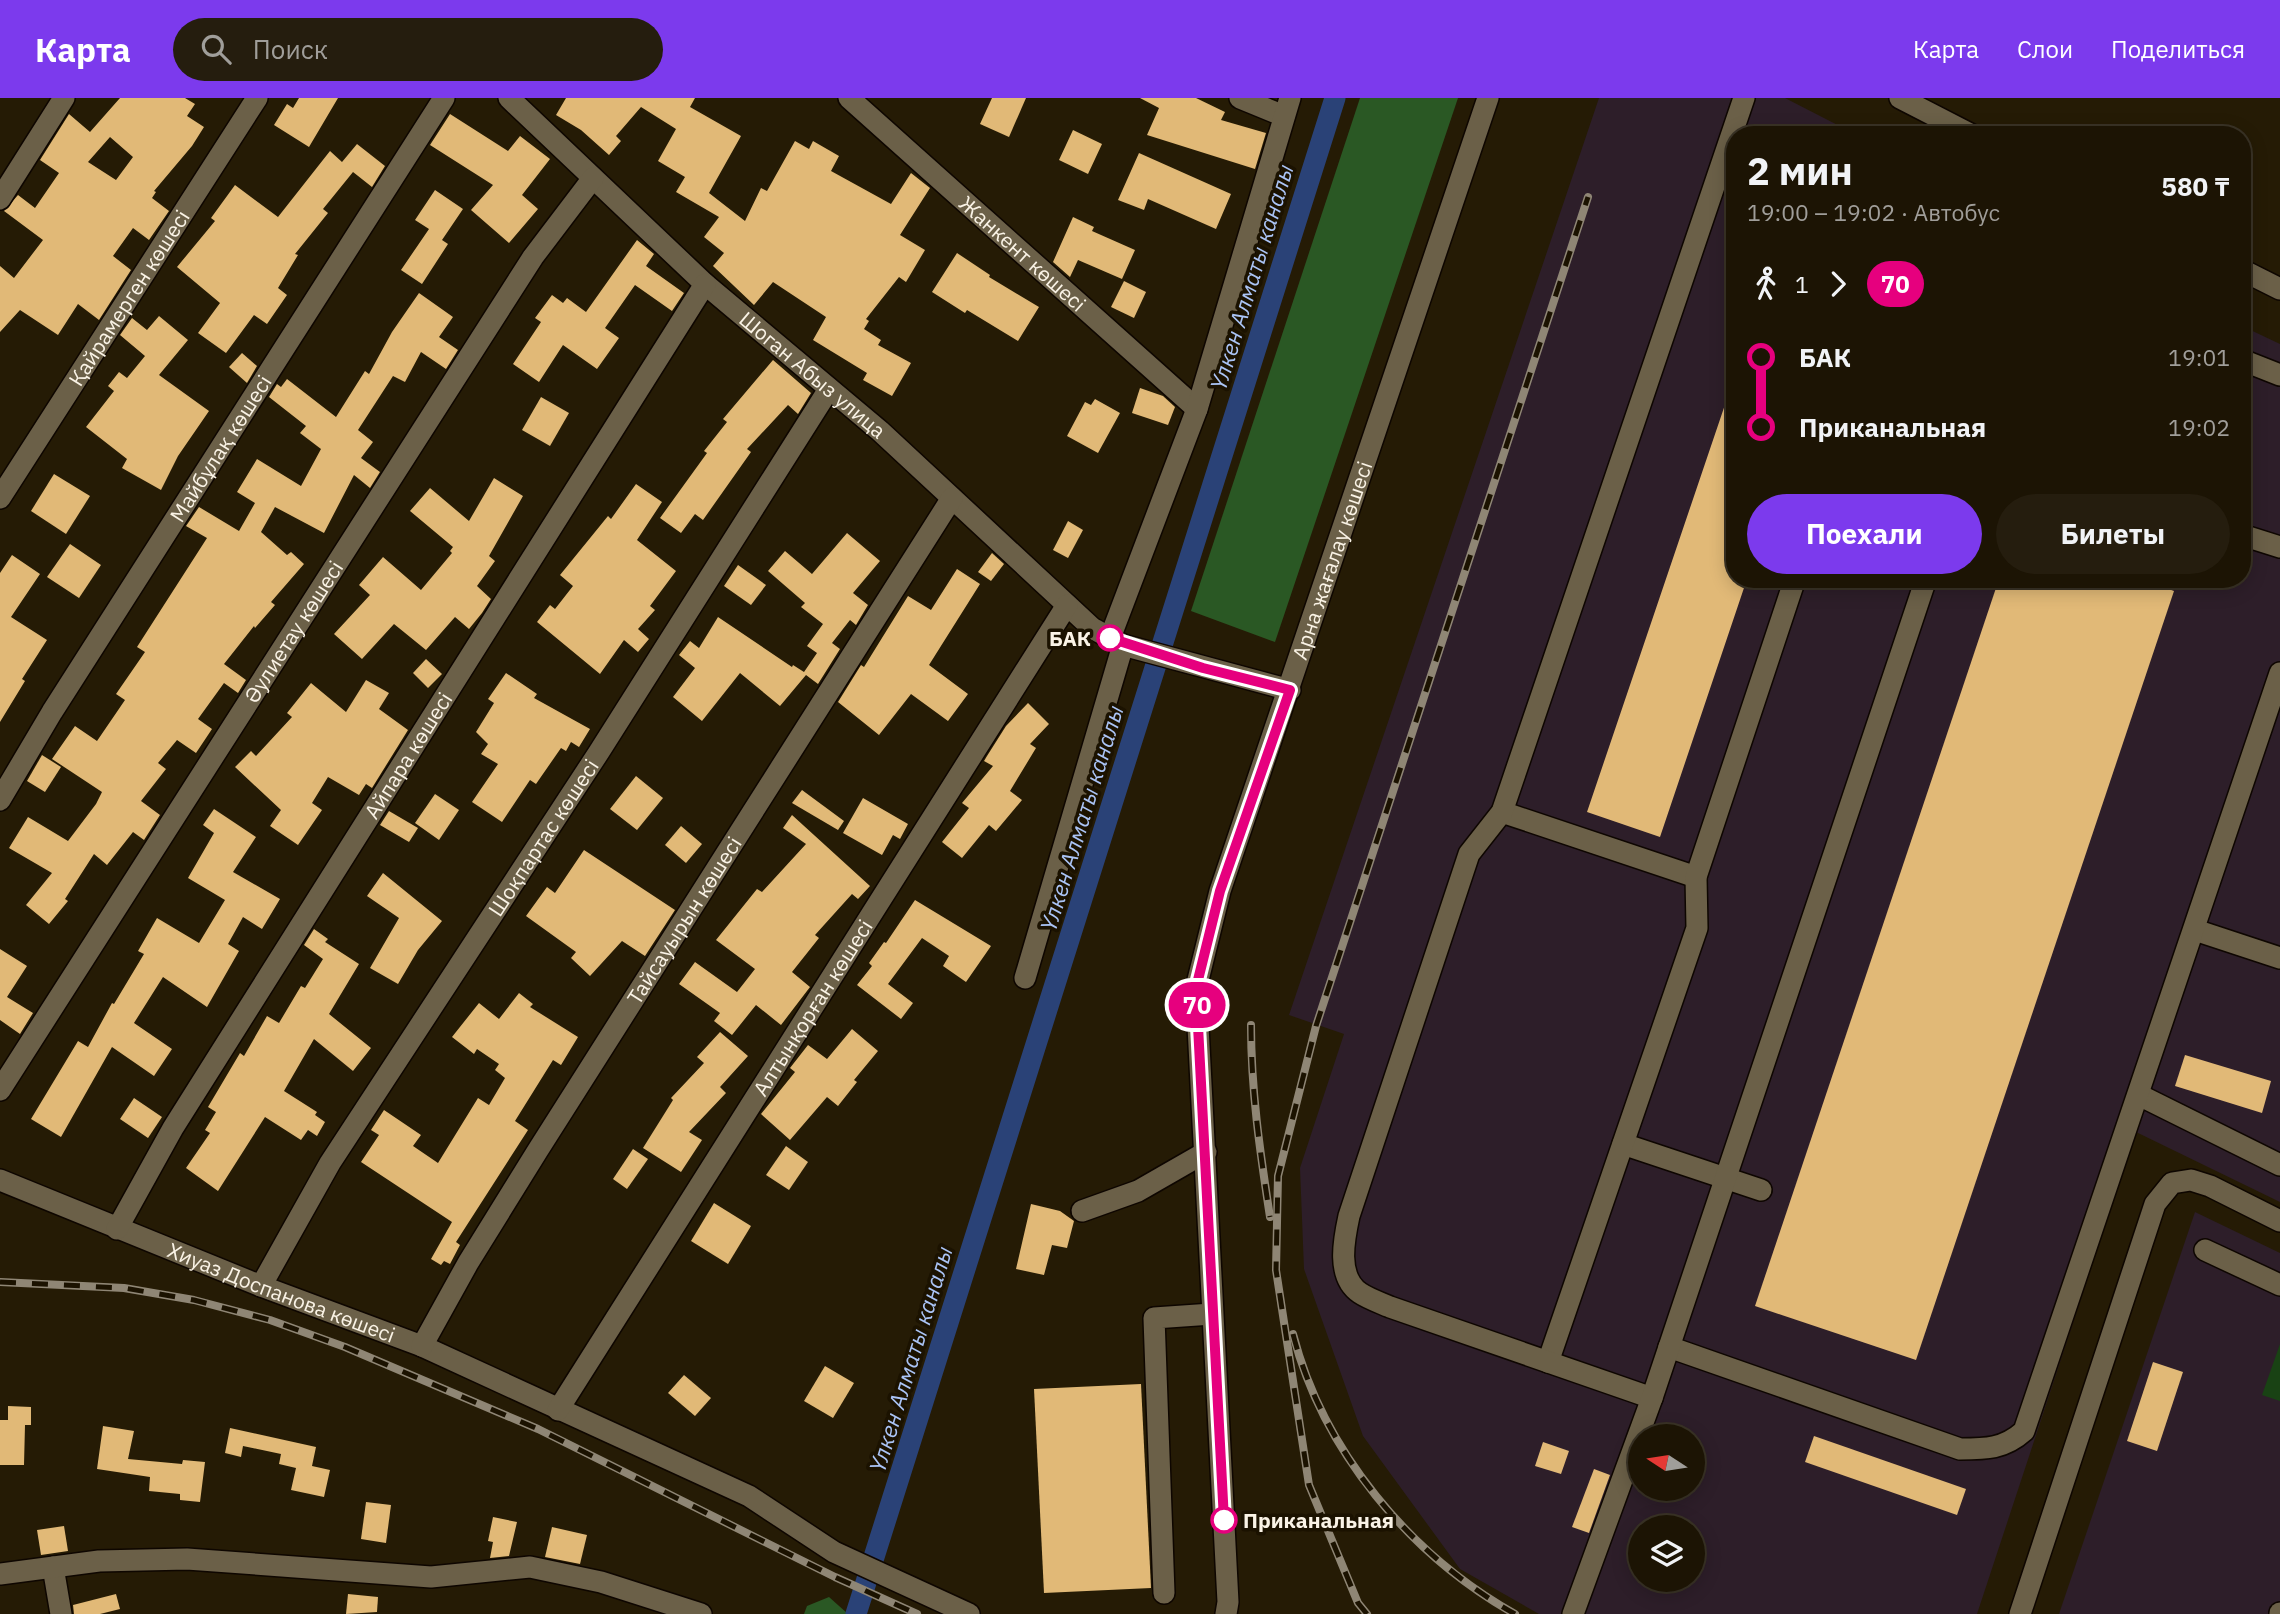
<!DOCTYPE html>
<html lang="ru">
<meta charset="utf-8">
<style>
:root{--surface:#1c1404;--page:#251d0e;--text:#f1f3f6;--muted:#a09e9a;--line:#3a3326;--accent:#7c3aed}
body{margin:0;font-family:"IBM Plex Sans",sans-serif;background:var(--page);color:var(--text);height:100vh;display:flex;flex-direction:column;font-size:26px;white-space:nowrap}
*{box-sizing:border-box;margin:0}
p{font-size:23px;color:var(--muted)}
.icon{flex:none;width:38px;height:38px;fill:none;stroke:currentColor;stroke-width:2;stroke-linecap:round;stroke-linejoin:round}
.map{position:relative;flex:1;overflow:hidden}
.side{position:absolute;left:1726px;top:28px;width:525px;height:462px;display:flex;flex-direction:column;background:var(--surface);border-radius:28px;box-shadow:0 4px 18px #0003,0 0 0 2px var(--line)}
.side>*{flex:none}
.badge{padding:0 14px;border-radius:23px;font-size:24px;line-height:46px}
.needle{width:46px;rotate:282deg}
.controls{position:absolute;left:1628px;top:1326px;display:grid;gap:14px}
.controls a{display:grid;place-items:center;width:77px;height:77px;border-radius:50%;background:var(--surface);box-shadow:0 4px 18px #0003,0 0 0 2px var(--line);font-size:35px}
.map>.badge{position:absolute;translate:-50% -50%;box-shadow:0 0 0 4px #fff}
.legs{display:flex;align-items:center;gap:10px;height:77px;padding:0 21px;font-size:23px}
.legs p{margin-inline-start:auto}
.summary{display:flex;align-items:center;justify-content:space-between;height:119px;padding:0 21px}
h1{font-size:38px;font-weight:800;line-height:52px}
.action{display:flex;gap:14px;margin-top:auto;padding:14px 21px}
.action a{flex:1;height:80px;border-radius:42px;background:var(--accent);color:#fff;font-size:28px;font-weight:800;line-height:80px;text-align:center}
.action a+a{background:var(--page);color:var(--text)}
ul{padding:0 21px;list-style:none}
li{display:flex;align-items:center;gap:24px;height:70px;font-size:26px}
li i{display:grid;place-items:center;width:10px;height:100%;margin:0 9px;background:currentColor}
li i::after{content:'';width:18px;height:18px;margin:-9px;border:5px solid;border-radius:50%;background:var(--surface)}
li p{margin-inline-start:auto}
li:first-child i{background:linear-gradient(#0000 50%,currentColor 0)}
li:last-child i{background:linear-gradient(currentColor 50%,#0000 0)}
header{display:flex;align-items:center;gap:42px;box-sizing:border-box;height:98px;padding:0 35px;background:var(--accent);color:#fff}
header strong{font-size:33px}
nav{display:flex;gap:38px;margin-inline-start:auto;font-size:24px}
.search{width:490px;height:63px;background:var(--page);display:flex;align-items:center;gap:18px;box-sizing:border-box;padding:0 24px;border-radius:38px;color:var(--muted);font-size:26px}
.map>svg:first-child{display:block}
.industrial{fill:#2d1e29;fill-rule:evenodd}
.green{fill:#194214}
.forest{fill:#2a5824}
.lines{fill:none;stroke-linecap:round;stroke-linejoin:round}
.canal{stroke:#2a4277;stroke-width:21}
.building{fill:#e1b977;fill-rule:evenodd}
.minor-casing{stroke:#0e0600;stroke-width:24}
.minor{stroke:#6b6048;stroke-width:21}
.rail-casing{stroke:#8f8675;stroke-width:8}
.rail{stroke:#1b1200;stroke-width:5;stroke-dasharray:16;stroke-linecap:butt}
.line-1-casing{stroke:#fff;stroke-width:16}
.line-1{stroke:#e6007e;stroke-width:10}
.stop-1-dot{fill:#fff;stroke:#e6007e;stroke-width:3.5}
.labels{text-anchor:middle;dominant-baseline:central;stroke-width:7;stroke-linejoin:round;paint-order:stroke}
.street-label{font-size:21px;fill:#faf3e6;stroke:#1b1200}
.stop-label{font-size:21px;font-weight:bold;fill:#faf3e6;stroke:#1b1200;text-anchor:end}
.water-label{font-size:23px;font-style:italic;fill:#abc4f5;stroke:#1b1200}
</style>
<header>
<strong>Карта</strong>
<div class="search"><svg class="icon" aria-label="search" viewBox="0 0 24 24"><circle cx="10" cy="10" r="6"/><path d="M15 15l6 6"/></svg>Поиск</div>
<nav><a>Карта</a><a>Слои</a><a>Поделиться</a></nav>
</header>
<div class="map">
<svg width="2280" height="1516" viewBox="0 0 2280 1516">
<rect width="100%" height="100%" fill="#251b05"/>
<g class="industrial">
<path d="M1599,0H1785L1857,37H1734V481H2242V228L2280,246V1104L2136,1034L1977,1516H1539L1460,1471L1363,1338L1304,1171L1300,1070L1344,936L1289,917ZM1640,1339H1692V1391H1640ZM1640,1430H1692V1482H1640Z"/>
<polygon points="2195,1114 2280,1155 2280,1516 2059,1516"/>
</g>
<polygon class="green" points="2280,1246 2280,1303 2262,1297"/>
<g class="forest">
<polygon points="1360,0 1458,0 1275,544 1191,513"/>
<polygon points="829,1499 848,1516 804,1516 807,1508"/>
</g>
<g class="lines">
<polyline class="canal" points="856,1516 1335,0"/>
</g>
<g class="building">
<path d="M120,0H185L195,6L187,18L204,29L192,48L154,93L156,94L152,100L169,113L149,142L133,130L113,158L131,172L99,222L78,206L58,237L20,212L0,234V168L14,180L43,142L4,113L18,97L35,110L59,75L40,62L69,16L90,34ZM110,39L133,59L116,82L88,64Z"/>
<polygon points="299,0 338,0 309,49 274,27 287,6 293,10"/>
<polygon points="566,0 695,0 690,9 741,38 709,95 745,123 761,90 767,93 795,43 809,51 813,43 839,58 831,73 891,106 911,75 930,90 900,137 925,152 906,184 899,179 866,221 869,223 864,231 881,242 878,247 911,265 892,298 863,282 867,275 813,242 826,219 773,184 754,207 713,168 724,155 704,139 719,119 676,94 685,79 658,63 676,31 641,9 616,38 621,43 609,57 581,32 556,17"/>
<polygon points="992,0 1026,0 1009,39 980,26"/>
<polygon points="1140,0 1196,0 1225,14 1221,22 1266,35 1255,71 1147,37 1159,10"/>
<polygon points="450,16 508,53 520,38 550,61 522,97 538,111 509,145 471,112 493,87 430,47"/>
<polygon points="1073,32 1102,46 1088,76 1059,62"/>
<polygon points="357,46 385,68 372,89 353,74 323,111 328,115 295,156 298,157 278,190 287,197 267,226 254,217 226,255 198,235 220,205 177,169 215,123 211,120 235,87 278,119 330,53 342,64"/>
<polygon points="1139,55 1231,96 1216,131 1148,101 1144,112 1118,102"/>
<polygon points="435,92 463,111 442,142 448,146 422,186 401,172 429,131 415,122"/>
<polygon points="1073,119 1094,129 1092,133 1135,152 1122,181 1078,162 1070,179 1053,164"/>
<polygon points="637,142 654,156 646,168 684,195 672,213 635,187 605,230 619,240 597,271 563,247 539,284 513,266 541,224 535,220 552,197 563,205 567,200 586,214"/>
<polygon points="957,155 990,177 989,179 1039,209 1018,243 967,212 965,215 932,194"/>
<polygon points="1124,183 1146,194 1134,220 1111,209"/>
<polygon points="419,195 453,219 439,239 458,252 446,271 421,254 405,284 393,278 358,332 373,344 361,360 380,374 370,390 354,377 324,435 275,409 261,434 287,457 291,454 304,466 271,504 275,507 255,530 254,528 224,566 246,582 238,595 224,585 198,621 212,631 196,655 177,642 158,665 166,671 141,703 160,717 144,742 133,734 107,767 94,756 65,801 68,803 49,826 26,807 52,775 9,750 28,719 68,743 96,706 102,694 52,661 75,628 97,643 125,602 116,596 145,554 137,549 207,440 186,428 199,409 239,433 255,405 237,394 257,361 301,388 321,351 300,335 306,328 269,299 277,286 281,289 287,281 336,319 365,273 369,276 392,234"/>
<polygon points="159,218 188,242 159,277 209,313 178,358 161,392 122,370 127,361 86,329 114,293 108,288 119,274 127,280 145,258 120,237 132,220 147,232"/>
<polygon points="242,255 257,268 247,285 229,269"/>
<polygon points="773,262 811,295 798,316 788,307 747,351 751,354 703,422 695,416 681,435 660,420 707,355 704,353 727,324 723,321"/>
<polygon points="1732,286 1734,287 1734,481 1747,481 1660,739 1587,714"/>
<polygon points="1140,290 1163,298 1175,309 1168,327 1132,315"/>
<polygon points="541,299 569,315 550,348 522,332"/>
<polygon points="1095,301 1120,315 1098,355 1067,338 1085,304 1091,307"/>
<polygon points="54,376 90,398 66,436 31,413"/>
<polygon points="494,380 523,398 489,458 495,463 477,488 491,501 482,515 469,531 455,519 426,552 394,526 362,561 334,536 370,497 359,487 383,459 421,492 452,455 450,453 453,449 410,413 430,390 469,423"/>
<polygon points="636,386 662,404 637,442 676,473 650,508 655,512 638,531 649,541 638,554 624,542 600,576 537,524 550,507 555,511 573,488 560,477 608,418 611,421"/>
<polygon points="1068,423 1083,432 1068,460 1053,452"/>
<polygon points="847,435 880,463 853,495 868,507 856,527 850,522 832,545 840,551 818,586 806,577 780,608 740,575 702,623 673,599 695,570 679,557 690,543 699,550 718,519 792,569 793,567 804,574 817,555 807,548 823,526 801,509 805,505 768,473 785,453 812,476"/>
<polygon points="70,446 101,467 79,500 47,479"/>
<polygon points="992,455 1004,466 991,483 978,474"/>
<polygon points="12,457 40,476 11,519 47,542 22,581 25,583 0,624 0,475"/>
<polygon points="738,467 766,487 751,507 724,488"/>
<polygon points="957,471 980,486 929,567 968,596 948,623 911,596 879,637 838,604 861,567 864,569 908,498 931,512"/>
<polygon points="1999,481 2140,481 2174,493 1916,1262 1755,1208"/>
<polygon points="426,561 442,576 428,590 413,575"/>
<polygon points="506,575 537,596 534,600 590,631 579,649 571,644 566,653 561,650 536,686 530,682 502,724 472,704 498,666 481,656 488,646 476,634 494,605 488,601"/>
<polygon points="366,582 389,595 379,611 408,632 372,690 366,686 359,697 328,679 312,705 322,712 298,747 270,728 281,712 235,669 251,653 256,658 292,619 287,615 311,585 346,614"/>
<polygon points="1028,605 1049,626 1030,646 1036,650 1010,693 1022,702 996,733 989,727 962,760 942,744 969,710 962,705 993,668 984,663 987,658 1006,628"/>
<polygon points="42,657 61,669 45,694 27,683"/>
<polygon points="636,678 663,700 637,732 610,711"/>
<polygon points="802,692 844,723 838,732 792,705"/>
<polygon points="435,696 459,712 439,742 415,725"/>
<polygon points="863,700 908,726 900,741 893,737 882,757 843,735"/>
<polygon points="214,711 256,739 233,774 280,801 262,831 243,819 228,846 239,853 207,909 163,879 134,925 172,951 154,978 112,949 61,1039 31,1021 78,943 88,949 112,905 114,906 144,856 138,853 157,820 199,845 225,802 188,780 214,735 203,727"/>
<polygon points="389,713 418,730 409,744 380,727"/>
<polygon points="792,717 870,788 858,801 852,796 815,837 819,840 792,874 810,889 781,927 756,907 732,937 714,923 720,915 679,886 695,864 737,894 755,871 716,842 757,791 762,794 806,746 783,730"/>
<polygon points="681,728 702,746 686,765 665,747"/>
<polygon points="584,752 675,812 645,858 622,843 590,878 571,860 576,854 526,818 547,789 555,795"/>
<polygon points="383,775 442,823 418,852 398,886 370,870 399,820 367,798"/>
<polygon points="915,802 991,848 966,884 943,868 949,858 922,840 888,886 913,905 901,921 857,887 872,868 869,865 884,844 886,845"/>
<polygon points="314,831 328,841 325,844 359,866 329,916 371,950 353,973 314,941 284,993 317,1014 315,1017 325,1024 317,1038 308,1032 301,1042 265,1019 218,1093 186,1070 210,1035 205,1032 216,1014 208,1009 240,955 244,958 267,918 279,925 301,888 305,890 323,861 304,847"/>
<polygon points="0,851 27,868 7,899 33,915 20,936 0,922"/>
<polygon points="519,895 533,906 530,909 578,939 561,967 553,962 515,1023 528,1032 456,1144 460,1147 450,1166 444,1163 441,1167 431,1161 452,1124 361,1064 379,1037 371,1032 384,1012 421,1037 413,1048 438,1065 478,1000 489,1007 505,980 495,972 499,966 477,951 474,956 452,939 479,905 499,921"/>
<polygon points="852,931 878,953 854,982 857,984 838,1008 827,999 790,1042 761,1016 795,974 790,970 808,947 827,961"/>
<polygon points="720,934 748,958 720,989 726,995 689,1034 702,1042 681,1074 643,1050 673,1002 671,1000 704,965 697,959"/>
<polygon points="2185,957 2271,983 2262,1015 2175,988"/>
<polygon points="134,1000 162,1019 148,1040 120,1021"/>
<polygon points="786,1048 808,1064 789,1092 766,1077"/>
<polygon points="633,1051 648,1061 627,1091 613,1081"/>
<polygon points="714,1105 751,1128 728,1166 691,1143"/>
<polygon points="1031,1106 1060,1113 1074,1123 1067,1150 1052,1147 1044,1177 1016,1171"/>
<polygon points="2153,1264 2183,1274 2157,1353 2127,1343"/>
<polygon points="825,1268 854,1285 833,1320 804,1303"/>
<polygon points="684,1277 711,1300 695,1318 668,1295"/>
<polygon points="1141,1286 1151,1490 1044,1495 1034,1291"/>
<polygon points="8,1308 31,1309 31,1327 25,1327 24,1367 0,1367 0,1322 8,1322"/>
<polygon points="103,1328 134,1333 128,1361 182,1366 183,1362 205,1364 200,1404 180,1402 180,1396 149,1393 150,1379 97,1371"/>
<polygon points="230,1330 316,1349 312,1368 330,1372 324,1399 291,1392 296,1370 279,1366 281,1356 243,1348 241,1359 225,1355"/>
<polygon points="1814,1338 1966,1391 1957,1417 1805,1364"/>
<polygon points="1543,1344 1569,1353 1561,1376 1535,1368"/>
<polygon points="1594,1371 1610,1377 1589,1435 1572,1429"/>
<polygon points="366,1404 391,1407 386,1445 361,1441"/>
<polygon points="493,1419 517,1424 509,1458 490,1460 493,1444 488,1443"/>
<polygon points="64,1428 68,1453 41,1457 37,1432"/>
<polygon points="552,1429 587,1437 580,1466 545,1459"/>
<polygon points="116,1496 120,1511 100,1516 74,1516 73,1507"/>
<polygon points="348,1496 378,1499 377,1514 346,1516"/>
</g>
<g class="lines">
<g class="minor-casing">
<g id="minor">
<path id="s1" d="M509,0L705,186L880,333L1092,530L1123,547L1290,592"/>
<path id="s2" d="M849,0L1197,311"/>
<polyline points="1240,0 1284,18"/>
<polyline points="1900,0 1972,37"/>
<polyline points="0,101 64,0"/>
<polyline points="2242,172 2280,191"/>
<polyline points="2242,262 2280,277"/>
<path id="s3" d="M0,400L257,0"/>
<polyline points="2242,437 2280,449"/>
<polyline points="1110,540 1197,311 1290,0"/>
<path id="s4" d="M0,702L52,614L444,0"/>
<polyline points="1502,714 1696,779"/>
<polyline points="2195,832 2280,860"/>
<polyline points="1025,880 1123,547"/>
<path id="s5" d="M0,992L533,159L593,80"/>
<polyline points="2139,997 2280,1067"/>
<polyline points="1623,1046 1761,1092"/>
<path id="s6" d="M0,1082L261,1188L422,1248L749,1398L834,1454L969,1516"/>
<polyline points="1082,1113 1138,1093 1206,1054"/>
<path id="s7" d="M117,1131L173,1030L705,186"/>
<polyline points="2205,1152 2280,1187"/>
<path id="s8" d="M261,1188L330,1065L599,654L829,291"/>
<path id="s9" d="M422,1248L468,1165L538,1052L952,400"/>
<path d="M1669,1249L1960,1351C1986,1351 2004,1351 2024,1333L2280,575"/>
<polyline points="1548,1264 1697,830 1696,779 1795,481"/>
<path d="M1652,1300L1390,1209C1381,1205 1369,1201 1360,1195C1336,1179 1344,1141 1349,1118L1469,756L1502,714L1744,0"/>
<path id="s10" d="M558,1312L1067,507"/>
<polyline points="53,1469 61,1516"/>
<polyline points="0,1476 99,1463 187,1461 431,1479 530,1469 601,1484 701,1516"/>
<polyline points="1164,1495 1154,1220 1212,1216"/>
<path id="s11" d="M1226,1516L1228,1504L1196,890L1220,793L1488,0"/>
<polyline points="1573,1516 1652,1300 1926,481"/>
<polyline points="2020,1516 2155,1106 2172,1085 2191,1082 2210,1088 2280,1123"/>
<polyline points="2280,1516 2280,1515"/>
</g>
</g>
<use href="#minor" class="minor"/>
<g class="rail-casing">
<g id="rail">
<path d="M1251,927C1251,992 1260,1054 1270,1119"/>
<polyline points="0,1184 124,1190 194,1202 270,1222 345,1249 538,1331 835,1479 917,1516"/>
<path d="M1293,1236C1323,1353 1410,1457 1515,1516"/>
<polyline points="1367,1516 1358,1505 1309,1387 1276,1172 1278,1078 1316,928 1588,99"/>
</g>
</g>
<use href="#rail" class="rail"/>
</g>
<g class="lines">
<g class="line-1-casing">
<polyline id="line-1" points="1110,540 1203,570 1290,592 1220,793 1196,890 1224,1422"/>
</g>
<use href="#line-1" class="line-1"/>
</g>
<g class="stop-1-dot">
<circle cx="1110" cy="540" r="12"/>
<circle cx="1224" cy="1422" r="12"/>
</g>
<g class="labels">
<g class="street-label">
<text stroke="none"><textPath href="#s2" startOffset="233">Жанкент көшесі</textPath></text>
<text stroke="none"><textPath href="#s3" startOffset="238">Қайрамерген көшесі</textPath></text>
<text stroke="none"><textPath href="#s1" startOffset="411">Шоган Абыз улица</textPath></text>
<text stroke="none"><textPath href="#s4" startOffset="415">Майбұлақ көшесі</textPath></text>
<text stroke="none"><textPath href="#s11" startOffset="1076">Арна жағалау көшесі</textPath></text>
<text stroke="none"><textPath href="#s5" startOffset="544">Әулиетау көшесі</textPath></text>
<text stroke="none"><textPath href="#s7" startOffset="556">Айпара көшесі</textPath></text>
<text stroke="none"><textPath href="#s8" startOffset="530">Шоқпартас көшесі</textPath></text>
<text stroke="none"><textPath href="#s9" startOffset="500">Тайсауырын көшесі</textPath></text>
<text stroke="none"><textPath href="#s10" startOffset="476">Алтынқорған көшесі</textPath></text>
<text stroke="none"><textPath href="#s6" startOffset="303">Хиуаз Доспанова көшесі</textPath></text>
</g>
<g class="stop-label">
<text x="1091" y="540">БАК</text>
<text x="1243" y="1422" text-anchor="start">Приканальная</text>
</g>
<g class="water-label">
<text transform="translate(1251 179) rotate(-73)">Үлкен Алматы каналы</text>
<text transform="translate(1081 720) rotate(-73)">Үлкен Алматы каналы</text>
<text transform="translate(910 1261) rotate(-73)">Үлкен Алматы каналы</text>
</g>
</g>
</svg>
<div class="controls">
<a><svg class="needle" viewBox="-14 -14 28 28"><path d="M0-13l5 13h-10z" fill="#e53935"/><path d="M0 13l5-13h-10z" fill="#a09e9a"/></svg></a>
<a><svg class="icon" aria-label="layers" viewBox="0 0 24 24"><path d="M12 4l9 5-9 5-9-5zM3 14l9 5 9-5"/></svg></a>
</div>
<b class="badge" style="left:1197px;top:907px;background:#e6007e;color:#fff">70</b>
<section class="side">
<div class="summary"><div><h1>2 мин</h1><p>19:00 – 19:02 · Автобус</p></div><b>580 ₸</b></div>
<div class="legs"><svg class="icon" aria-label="walk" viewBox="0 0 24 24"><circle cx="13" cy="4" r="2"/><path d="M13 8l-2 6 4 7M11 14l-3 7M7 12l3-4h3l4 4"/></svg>1<svg class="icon" aria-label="forward" viewBox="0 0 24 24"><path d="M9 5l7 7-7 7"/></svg><b class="badge" style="background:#e6007e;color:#fff">70</b></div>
<ul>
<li><i style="color:#e6007e"></i><b>БАК</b><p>19:01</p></li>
<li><i style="color:#e6007e"></i><b>Приканальная</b><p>19:02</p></li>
</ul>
<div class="action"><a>Поехали</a><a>Билеты</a></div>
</section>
</div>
